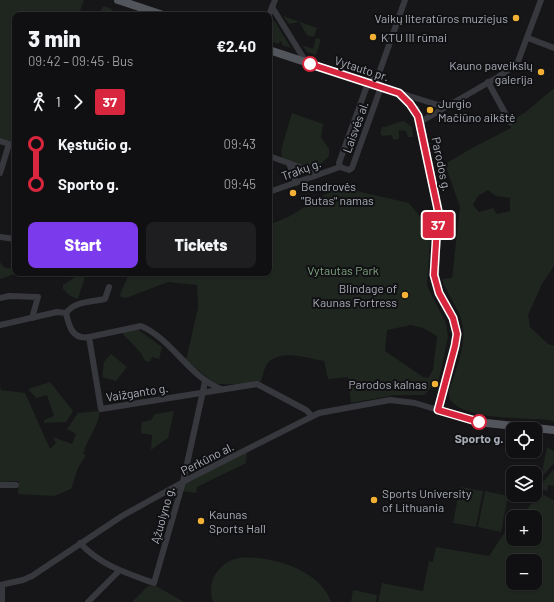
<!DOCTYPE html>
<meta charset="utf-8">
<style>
:root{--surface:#101012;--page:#1e1e20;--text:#f1f3f6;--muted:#9c9d9f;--line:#303032;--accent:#7c3aed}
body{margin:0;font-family:Barlow,sans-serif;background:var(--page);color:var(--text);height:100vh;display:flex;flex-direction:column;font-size:15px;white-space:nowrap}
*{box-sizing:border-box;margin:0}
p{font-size:13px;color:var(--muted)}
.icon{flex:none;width:22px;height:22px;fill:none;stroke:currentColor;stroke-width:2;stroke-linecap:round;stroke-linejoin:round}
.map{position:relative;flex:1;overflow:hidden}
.sheet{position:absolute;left:12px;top:12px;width:260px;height:264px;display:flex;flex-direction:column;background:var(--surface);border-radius:8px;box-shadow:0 1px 3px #0004,0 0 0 1px var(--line)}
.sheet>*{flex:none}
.badge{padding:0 8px;border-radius:3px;font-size:14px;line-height:26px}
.fabs{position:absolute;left:506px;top:422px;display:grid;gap:8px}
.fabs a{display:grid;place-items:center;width:36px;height:36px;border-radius:8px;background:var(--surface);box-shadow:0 1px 3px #0004,0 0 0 1px var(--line);font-size:20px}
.map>.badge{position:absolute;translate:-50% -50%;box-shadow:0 0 0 2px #fff}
.legs{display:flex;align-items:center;gap:6px;height:44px;padding:0 16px;font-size:13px}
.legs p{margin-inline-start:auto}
.summary{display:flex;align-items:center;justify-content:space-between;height:68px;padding:0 16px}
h1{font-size:22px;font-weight:800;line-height:30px}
.primary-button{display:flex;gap:8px;margin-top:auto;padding:8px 16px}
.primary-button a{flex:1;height:46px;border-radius:8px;background:var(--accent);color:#fff;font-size:16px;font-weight:800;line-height:46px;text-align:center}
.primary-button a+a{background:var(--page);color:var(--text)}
ul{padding:0 16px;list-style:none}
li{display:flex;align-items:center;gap:14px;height:40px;font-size:15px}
li i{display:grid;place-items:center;width:6px;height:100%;margin:0 5px;background:currentColor}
li i::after{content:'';width:10px;height:10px;margin:-5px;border:3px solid;border-radius:50%;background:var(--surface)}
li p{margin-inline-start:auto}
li:first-child i{background:linear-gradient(#0000 50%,currentColor 0)}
li:last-child i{background:linear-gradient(currentColor 50%,#0000 0)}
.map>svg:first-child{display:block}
.green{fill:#1e261f;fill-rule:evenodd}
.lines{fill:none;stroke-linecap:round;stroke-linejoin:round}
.minor{stroke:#37383d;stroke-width:6}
.major{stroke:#53555c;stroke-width:8}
.line-1-casing{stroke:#fff;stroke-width:9}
.line-1{stroke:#d7263d;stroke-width:6}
.poi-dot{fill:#f2b134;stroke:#111113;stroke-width:1.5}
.stop-1-dot{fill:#fff;stroke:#d7263d;stroke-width:2}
.labels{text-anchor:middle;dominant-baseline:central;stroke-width:4;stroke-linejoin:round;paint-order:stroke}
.poi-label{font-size:12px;fill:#a8adb8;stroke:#111113;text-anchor:start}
.street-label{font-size:12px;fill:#a8adb8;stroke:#111113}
.park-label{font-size:12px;fill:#7fa381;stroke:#111113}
.stop-label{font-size:12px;font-weight:bold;fill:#a8adb8;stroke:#111113}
</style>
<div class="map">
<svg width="554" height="602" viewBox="0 0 554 602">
<rect width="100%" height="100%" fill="#161618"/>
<g class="green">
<polygon points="0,0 84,0 79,14 83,15 15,15 15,143 0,139"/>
<polygon points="103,6 112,9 112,15 99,15"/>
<polygon points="283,16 317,28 314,37 307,35 299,22 289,24"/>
<polygon points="274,20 291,48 282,45 282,42 280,41 279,44 269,41 269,34"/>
<polygon points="316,38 321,39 316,55 307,52 302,45 313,49"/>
<path d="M554,88V266L542,284L528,315L530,327L548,344L554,346V421C527,416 472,422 452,402C449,399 449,395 449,391C457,366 470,339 459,313C453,301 446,291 442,279L452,278L460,207L445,164L474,147L511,128L510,122L527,111ZM488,190L496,196L510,198V211L497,214L493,208L479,212L473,205L478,196Z"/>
<polygon points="292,113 323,124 321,137 329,149 329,156 315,170 282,158 281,150"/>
<path d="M404,121L412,127L413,137H408L406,131L399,130V139L394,140L391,135L383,136L380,134L382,127C390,127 396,122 404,121Z"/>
<polygon points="294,167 307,172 309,174 296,178"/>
<path d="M348,187L361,192L409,203L426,224L431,227L427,286L446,323L448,337L439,379L424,395H395L351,403L348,377L328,379L324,361C308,358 279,348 267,364C264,368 263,376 261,381L246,384H215L186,360L198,308L197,285L168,282L126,298L121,297L120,294L128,276L131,273L169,276L171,273H269V225L288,217L336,188ZM411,325L423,328L437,336L433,370L428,378L423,377L385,351L387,330Z"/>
<path d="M0,262C4,269 7,269 15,267V273H18L0,279Z"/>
<polygon points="81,273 86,273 78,299 70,296 63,289 63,285"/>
<polygon points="136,328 162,347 159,359 152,357 150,362 145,361 141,353 121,332"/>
<polygon points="111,354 127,367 116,381 102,377 104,362"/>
<polygon points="50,382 73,411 66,422 44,423 44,420 54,416 47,395 36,398 28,389"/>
<path d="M0,386L1,390L25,393L50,449L56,443L53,437L72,444L76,434L67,429L78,413L100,411C98,427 87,439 83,454L86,455L78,468L71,489L54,496L18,494L19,481L0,482Z"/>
<polygon points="174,411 168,438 151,450 152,435 141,433 142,422 151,420 155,414"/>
<polygon points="547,447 554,451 554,463 541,478"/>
<polygon points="247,451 246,463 197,487 196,493 182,491 184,483"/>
<polygon points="554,469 554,486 548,485 547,491 540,489 542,483"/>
<polygon points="460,487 483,491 476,527 453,523"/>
<polygon points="485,491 508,496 501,532 478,527"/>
<path d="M539,493L554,500V602H378L382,583L423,591L429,561L433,562L436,547L489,556L513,520V539H535V517H515L518,514L523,515ZM513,561H535V583H513Z"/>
<path d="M238,558C269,555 320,569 331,602H213C206,582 218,563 238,558Z"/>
<polygon points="148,586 156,586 184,602 132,602"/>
<polygon points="353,590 377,595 376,602 351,602"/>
</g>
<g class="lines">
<g class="minor">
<polyline points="272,7 306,62"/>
<polyline points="269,15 275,0"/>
<polyline points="528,38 554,48"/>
<polyline points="488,82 510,122"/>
<polyline points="400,93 438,105 449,104"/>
<polyline points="420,122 498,77 517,64 541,0"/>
<polyline points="0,141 15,146"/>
<polyline points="269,156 308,170 312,173 314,176"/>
<polyline points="289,163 296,183"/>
<polyline points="340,167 339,163 368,83 378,76 405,0"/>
<polyline points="340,167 349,170 352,168 381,87 378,76"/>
<polyline points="0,173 9,144"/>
<polyline points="269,192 340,167"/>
<polyline points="0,237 15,239"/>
<polyline points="0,298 9,296 38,297 32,318"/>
<path d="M66,313C75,301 91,302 105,299L109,287"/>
<path d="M0,325L57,312L66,313C69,327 73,340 89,337L101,409L257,384L306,410L312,416"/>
<path d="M89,337L141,326C172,339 189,377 221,389"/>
<polyline points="0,485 16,485"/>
<path d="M80,543C100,565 126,573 154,583L183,482L205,382"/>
<polyline points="0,585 23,580 32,576 122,516 194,476 319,413 390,400 415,403 438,410"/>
<polyline points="2,585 2,602"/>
<polyline points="88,602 119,571"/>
</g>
<g class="major">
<polyline points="118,0 163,15"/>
<polyline points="269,50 399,93 415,109 420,122 438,210 435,275 439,293 453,319 457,334 455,346 438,410 486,423 554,430"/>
</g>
</g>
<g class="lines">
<g class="line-1-casing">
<polyline id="line-1" points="310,64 399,93 410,104 418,116 438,210 434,275 439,293 453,318 457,334 455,346 438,410 479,422"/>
</g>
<use href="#line-1" class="line-1"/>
</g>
<g class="poi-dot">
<circle cx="516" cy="18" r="4"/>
<circle cx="373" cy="37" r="4"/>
<circle cx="541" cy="72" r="4"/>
<circle cx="430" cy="110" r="4"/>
<circle cx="293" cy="193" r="4"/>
<circle cx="405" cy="295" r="4"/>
<circle cx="435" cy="384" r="4"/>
<circle cx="374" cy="500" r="4"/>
<circle cx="201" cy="521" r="4"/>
</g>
<g class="stop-1-dot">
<circle cx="310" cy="64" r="7"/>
<circle cx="479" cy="422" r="7"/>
</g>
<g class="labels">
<g class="poi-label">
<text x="508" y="18" text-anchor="end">Vaikų literatūros muziejus</text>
<text x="381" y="37">KTU III rūmai</text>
<text x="533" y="65" text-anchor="end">Kauno paveikslų<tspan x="533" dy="14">galerija</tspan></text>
<text x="438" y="103">Jurgio<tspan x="438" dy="14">Mačiūno aikštė</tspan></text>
<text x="301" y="186">Bendrovės<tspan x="301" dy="14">"Butas" namas</tspan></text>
<text x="397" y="288" text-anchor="end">Blindage of<tspan x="397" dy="14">Kaunas Fortress</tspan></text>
<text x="427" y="384" text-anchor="end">Parodos kalnas</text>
<text x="382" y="493">Sports University<tspan x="382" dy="14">of Lithuania</tspan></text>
<text x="209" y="514">Kaunas<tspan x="209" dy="14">Sports Hall</tspan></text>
</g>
<g class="street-label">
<text transform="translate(362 68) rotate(18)">Vytauto pr.</text>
<text transform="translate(355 127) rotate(-70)">Laisvės al.</text>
<text transform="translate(442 164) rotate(78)">Parodos g.</text>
<text transform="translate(301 169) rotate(-20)">Trakų g.</text>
<text transform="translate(137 392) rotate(-9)">Vaižganto g.</text>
<text transform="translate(207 458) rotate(-27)">Perkūno al.</text>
<text transform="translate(162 515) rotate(-74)">Ąžuolyno g.</text>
</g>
<g class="park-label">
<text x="343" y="270">Vytautas Park</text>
</g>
<g class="stop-label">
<text x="479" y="438">Sporto g.</text>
</g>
</g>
</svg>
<div class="fabs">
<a><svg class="icon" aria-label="locate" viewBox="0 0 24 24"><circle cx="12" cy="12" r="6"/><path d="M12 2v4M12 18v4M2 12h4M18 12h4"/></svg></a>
<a><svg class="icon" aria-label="layers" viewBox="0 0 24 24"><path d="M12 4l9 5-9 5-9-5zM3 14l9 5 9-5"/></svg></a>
<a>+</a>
<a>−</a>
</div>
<b class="badge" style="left:438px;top:225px;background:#d7263d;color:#fff">37</b>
<section class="sheet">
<div class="summary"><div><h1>3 min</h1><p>09:42 – 09:45 · Bus</p></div><b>€2.40</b></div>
<div class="legs"><svg class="icon" aria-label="walk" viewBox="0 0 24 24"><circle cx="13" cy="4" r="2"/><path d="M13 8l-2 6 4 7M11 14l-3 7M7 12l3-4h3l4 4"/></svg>1<svg class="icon" aria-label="forward" viewBox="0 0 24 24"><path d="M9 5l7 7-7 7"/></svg><b class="badge" style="background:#d7263d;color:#fff">37</b></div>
<ul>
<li><i style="color:#d7263d"></i><b>Kęstučio g.</b><p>09:43</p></li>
<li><i style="color:#d7263d"></i><b>Sporto g.</b><p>09:45</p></li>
</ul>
<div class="primary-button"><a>Start</a><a>Tickets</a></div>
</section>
</div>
